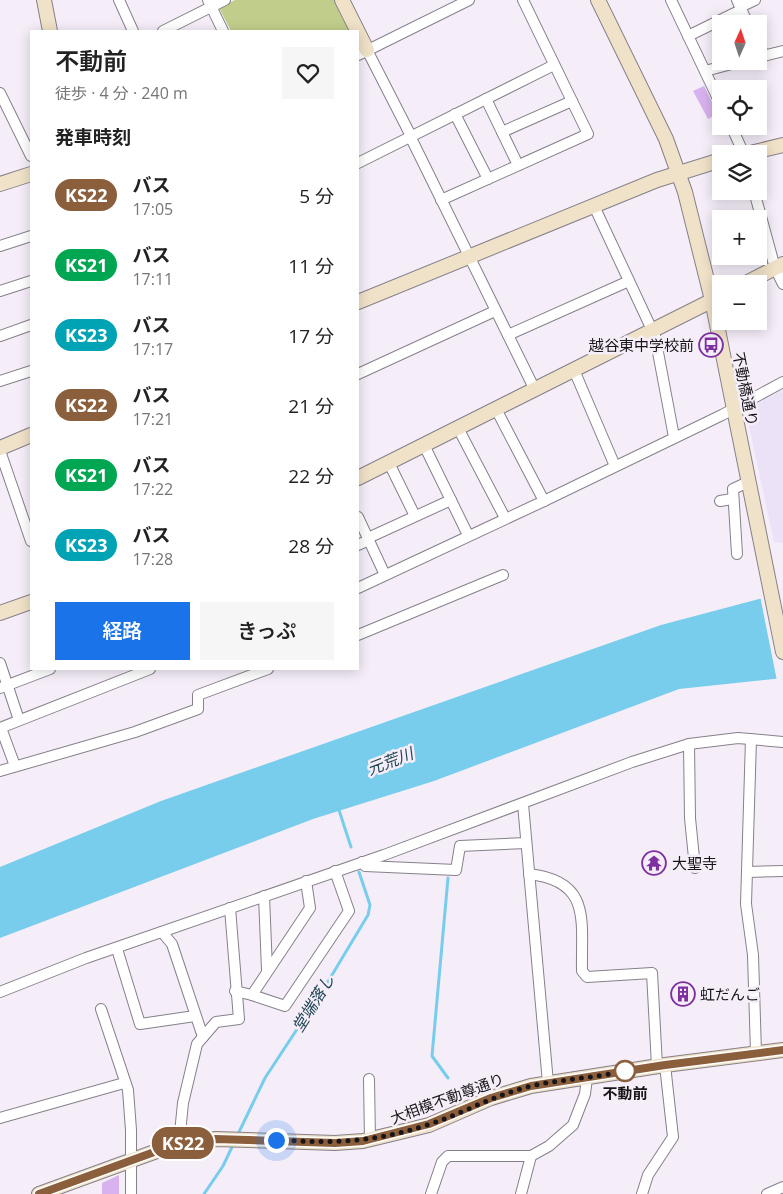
<!DOCTYPE html>
<html lang="ja">
<meta charset="utf-8">
<style>
:root{--surface:#fff;--page:#f6f6f6;--text:#222;--muted:#767676;--accent:#1a73e8}
body{margin:0;font-family:"Open Sans","Noto Sans JP",sans-serif;background:var(--page);color:var(--text);height:100vh;display:flex;flex-direction:column;font-size:19px;white-space:nowrap}
*{box-sizing:border-box;margin:0}
p{font-size:16px;color:var(--muted)}
.icon{flex:none;width:28px;height:28px;fill:none;stroke:currentColor;stroke-width:2;stroke-linecap:round;stroke-linejoin:round}
.map{position:relative;flex:1;overflow:hidden}
.details{position:absolute;left:30px;top:30px;width:329px;height:640px;display:flex;flex-direction:column;background:var(--surface);border-radius:0px;box-shadow:0 2px 12px #0003}
.details>*{flex:none}
.badge{padding:0 10px;border-radius:16px;font-size:18px;line-height:32px}
.needle{width:32px;rotate:3deg}
.fabs{position:absolute;left:712px;top:15px;display:grid;gap:10px}
.fabs a{display:grid;place-items:center;width:55px;height:55px;border-radius:0px;background:var(--surface);box-shadow:0 2px 12px #0003;font-size:25px}
.you{position:absolute;width:25px;height:25px;margin:-12px;border:4px solid #fff;border-radius:50%;background:#1a73e8;box-shadow:0 0 0 8px #1a73e833}
.map>.badge{position:absolute;translate:-50% -50%;box-shadow:0 0 0 2px #fff}
h2{padding:0 25px;font-size:19px;line-height:45px}
.round{display:grid;place-items:center;flex:none;width:52px;height:52px;border-radius:0px;background:var(--page)}
.summary{display:flex;align-items:center;justify-content:space-between;height:85px;padding:0 25px}
h1{font-size:24px;font-weight:600;line-height:38px}
.primary-button{display:flex;gap:10px;margin-top:auto;padding:10px 25px}
.primary-button a{flex:1;height:58px;border-radius:0px;background:var(--accent);color:#fff;font-size:20px;font-weight:600;line-height:58px;text-align:center}
.primary-button a+a{background:var(--page);color:var(--text)}
ul{padding:0;list-style:none}
li{display:flex;align-items:center;gap:15px;height:70px;padding:0 25px}
li div{flex:1}
li b{display:block;font-size:19px}
li em{font-style:normal}
li .badge{min-width:55px;font-weight:700;text-align:center}
.map>svg:first-child{display:block}
.education{fill:#ebe2f7}
.green{fill:#c1ce8b}
.water{fill:#77cdeb}
.pier{fill:#f5eef9}
.lines{fill:none;stroke-linecap:round;stroke-linejoin:round}
.stream{stroke:#77cdeb;stroke-width:3}
.building{fill:#d8b2ef}
.street-casing{stroke:#86808a;stroke-width:12}
.secondary-casing{stroke:#86808a;stroke-width:16}
.street{stroke:#fff;stroke-width:10}
.secondary{stroke:#f0e2c8;stroke-width:14}
.line-casing{stroke:#fff;stroke-width:11}
.line{stroke:#8b5e3c;stroke-width:8}
.walk{stroke:#181519;stroke-width:5;stroke-dasharray:0 9}
.stop-dot{fill:#fff;stroke:#8b5e3c;stroke-width:2.5}
.labels{text-anchor:middle;dominant-baseline:central;stroke-width:5;stroke-linejoin:round;paint-order:stroke}
.poi-label{font-size:15px;fill:#181519;stroke:#f5eef9;text-anchor:start}
.street-label{font-size:15px;fill:#181519;stroke:#f5eef9}
.stop-label{font-size:15px;font-weight:bold;fill:#181519;stroke:#f5eef9}
.water-label{font-size:16px;font-style:italic;fill:#1d4451;stroke:#f5eef9}
</style>
<div class="map">
<svg width="783" height="1194" viewBox="0 0 783 1194">
<rect width="100%" height="100%" fill="#f5eef9"/>
<polygon class="education" points="783,390 783,543 774,542 745,408"/>
<polygon class="green" points="235,0 336,0 352,31 231,31 219,8"/>
<polygon class="water" points="783,596 783,678 679,689 434,781 313,819 0,938 0,867 161,801 661,625 759,599"/>
<polygon class="pier" points="783,594 783,680 777,681 760,596"/>
<g class="lines">
<g class="stream">
<polyline points="338,807 351,847"/>
<polyline points="448,1078 432,1056 448,878"/>
<polyline points="239,1132 265,1078 326,985 368,915 370,905 359,872"/>
<polyline points="204,1194 223,1166 232,1147"/>
</g>
</g>
<g class="building">
<polygon points="704,86 715,108 721,112 708,119 693,91"/>
<polygon points="677,984 687,984 688,1003 678,1004"/>
<polygon points="119,1175 119,1194 102,1194 102,1183"/>
</g>
<g class="lines">
<g class="street-casing">
<g id="street">
<polyline points="119,0 133,31"/>
<polyline points="208,0 223,31"/>
<polyline points="671,0 721,105"/>
<polyline points="737,0 748,24"/>
<polyline points="740,7 755,0"/>
<polyline points="163,31 225,0"/>
<polyline points="688,36 741,10"/>
<polyline points="759,44 764,56"/>
<polyline points="367,50 411,136"/>
<polyline points="358,55 469,0"/>
<polyline points="759,57 783,51"/>
<polyline points="705,71 743,61"/>
<polyline points="0,93 31,156"/>
<polyline points="486,99 518,165"/>
<polyline points="455,114 488,179"/>
<polyline points="731,126 744,154"/>
<polyline points="502,132 572,101"/>
<polyline points="410,136 535,390"/>
<polyline points="358,163 554,65"/>
<polyline points="754,191 775,268 783,284"/>
<polyline points="441,200 588,134 523,0"/>
<polyline points="594,206 653,332"/>
<polyline points="0,246 31,236"/>
<polyline points="0,291 31,281"/>
<polyline points="654,331 674,437"/>
<polyline points="508,335 629,281"/>
<polyline points="0,336 31,325"/>
<polyline points="574,370 615,466"/>
<polyline points="358,374 495,311"/>
<polyline points="0,381 31,371"/>
<polyline points="496,409 544,501"/>
<polyline points="458,428 505,518"/>
<polyline points="424,445 468,535"/>
<polyline points="0,451 31,541"/>
<polyline points="389,463 415,516"/>
<polyline points="720,501 732,499"/>
<polyline points="358,517 385,575"/>
<polyline points="368,538 451,500"/>
<polyline points="358,545 369,540"/>
<polyline points="737,554 733,489 748,482"/>
<polyline points="358,588 544,501 722,415 783,382"/>
<polyline points="358,635 503,575"/>
<polyline points="0,663 19,720"/>
<polyline points="0,688 50,669"/>
<polyline points="0,728 150,669"/>
<polyline points="1,728 15,766"/>
<polyline points="751,739 746,904 753,955 756,1053"/>
<polyline points="689,744 690,818 695,868"/>
<polyline points="0,771 135,732 198,709 198,695 268,669"/>
<polyline points="523,804 548,1083"/>
<polyline points="362,862 365,866 456,870 460,846 526,843"/>
<polyline points="747,872 783,871"/>
<path d="M529,874C592,881 581,921 582,971L587,977L652,973L657,1066"/>
<polyline points="264,896 267,970"/>
<polyline points="162,932 172,944 203,1037 197,1044 183,1103 179,1143"/>
<polyline points="117,949 140,1024 195,1016"/>
<polyline points="235,991 252,995 310,908 306,881"/>
<polyline points="0,992 86,958 384,855 632,762 689,744 738,738 783,742"/>
<polyline points="252,995 285,1006 349,911 335,871"/>
<polyline points="101,1009 128,1090 131,1130 131,1194"/>
<polyline points="203,1037 216,1022 239,1019 230,908"/>
<polyline points="369,1079 370,1140"/>
<polyline points="0,1118 124,1083"/>
<polyline points="431,1194 442,1162 448,1156 531,1156 549,1146 573,1125 585,1094 587,1078"/>
<polyline points="521,1194 531,1156"/>
<polyline points="642,1194 648,1175 673,1137 665,1065"/>
<polyline points="767,1194 783,1187"/>
</g>
</g>
<g class="secondary-casing">
<g id="secondary">
<polyline points="44,0 50,31"/>
<polyline points="342,0 367,50"/>
<polyline points="598,0 666,139 685,192 712,300 783,652"/>
<polyline points="746,154 783,145"/>
<polyline points="0,184 31,174"/>
<polyline points="744,284 783,264"/>
<polyline points="358,302 657,180 721,160"/>
<polyline points="0,448 31,435"/>
<polyline points="358,478 721,296"/>
<polyline points="0,613 31,602"/>
<polyline points="39,1194 179,1143 216,1139 335,1143 363,1141 429,1125 491,1098 531,1086 665,1065 783,1050"/>
</g>
</g>
<use href="#street" class="street"/>
<use href="#secondary" class="secondary"/>
</g>
<g class="lines">
<g class="line-casing">
<polyline id="line" points="39,1194 179,1143 216,1139 335,1143 363,1141 429,1124 491,1098 531,1086 665,1065 783,1050"/>
</g>
<use href="#line" class="line"/>
<path class="walk" d="M276,1140C333,1143 373,1143 427,1125C462,1114 494,1095 531,1086C562,1079 594,1078 625,1071"/>
</g>
<defs>
<g id="bus-ring" transform="scale(1.25)"><circle r="9.5" fill="#f5eef9" stroke="#7e30a0" stroke-width="1.5"/><path d="M-5-6H5V4H4V6H2V4H-2V6H-4V4H-5ZM-3.5-4V0h7V-4ZM-3.5 1.2v1.5H-2V1.2ZM2 1.2v1.5H3.5V1.2Z" fill="#7e30a0"/></g>
<g id="temple-ring" transform="scale(1.25)"><circle r="9.5" fill="#f5eef9" stroke="#7e30a0" stroke-width="1.5"/><path d="M0-6L5-2H3V0L6.5 2.5H4V6H1.5V3h-3V6H-4V2.5H-6.5L-3 0V-2H-5Z" fill="#7e30a0"/></g>
<g id="building-ring" transform="scale(1.25)"><circle r="9.5" fill="#f5eef9" stroke="#7e30a0" stroke-width="1.5"/><path d="M-4-6H4V6H1V3H-1V6H-4ZM-2.5-4.3h1.7v1.8h-1.7ZM.8-4.3h1.7v1.8H.8ZM-2.5-1h1.7V.8h-1.7ZM.8-1h1.7V.8H.8Z" fill="#7e30a0"/></g>
</defs>
<g fill-rule="evenodd">
<use href="#bus-ring" x="711" y="345"/>
<use href="#temple-ring" x="654" y="863"/>
<use href="#building-ring" x="683" y="994"/>
</g>
<circle class="stop-dot" cx="625" cy="1071" r="10"/>
<g class="labels">
<g class="poi-label">
<text x="694" y="345" text-anchor="end">越谷東中学校前</text>
<text x="672" y="863">大聖寺</text>
<text x="700" y="994">虹だんご</text>
</g>
<g class="street-label">
<text transform="translate(746 389) rotate(79)">不動橋通り</text>
<text transform="translate(447 1098) rotate(-20)">大相模不動尊通り</text>
</g>
<g class="stop-label">
<text x="625" y="1093">不動前</text>
</g>
<g class="water-label">
<text transform="translate(390 761) rotate(-21)">元荒川</text>
<text transform="translate(313 1003) rotate(-58)">堂端落し</text>
</g>
</g>
</svg>
<div class="fabs">
<a><svg class="needle" viewBox="-14 -14 28 28"><path d="M0-13l5 13h-10z" fill="#e53935"/><path d="M0 13l5-13h-10z" fill="#767676"/></svg></a>
<a><svg class="icon" aria-label="locate" viewBox="0 0 24 24"><circle cx="12" cy="12" r="6"/><path d="M12 2v4M12 18v4M2 12h4M18 12h4"/></svg></a>
<a><svg class="icon" aria-label="layers" viewBox="0 0 24 24"><path d="M12 4l9 5-9 5-9-5zM3 14l9 5 9-5"/></svg></a>
<a>+</a>
<a>−</a>
</div>
<div class="you" style="left:276px;top:1140px"></div>
<b class="badge" style="left:183px;top:1143px;background:#8b5e3c;color:#fff">KS22</b>
<section class="details">
<div class="summary"><div><h1>不動前</h1><p>徒歩 · 4 分 · 240 m</p></div><a class="round"><svg class="icon" aria-label="heart" viewBox="0 0 24 24"><path d="M12 20l-8-8c-3-5 5-10 8-4 3-6 11-1 8 4z"/></svg></a></div>
<h2>発車時刻</h2>
<ul>
<li><span class="badge" style="background:#8b5e3c;color:#fff">KS22</span><div><b>バス</b><p>17:05</p></div><em>5 分</em></li>
<li><span class="badge" style="background:#00a651;color:#fff">KS21</span><div><b>バス</b><p>17:11</p></div><em>11 分</em></li>
<li><span class="badge" style="background:#00a3b4;color:#fff">KS23</span><div><b>バス</b><p>17:17</p></div><em>17 分</em></li>
<li><span class="badge" style="background:#8b5e3c;color:#fff">KS22</span><div><b>バス</b><p>17:21</p></div><em>21 分</em></li>
<li><span class="badge" style="background:#00a651;color:#fff">KS21</span><div><b>バス</b><p>17:22</p></div><em>22 分</em></li>
<li><span class="badge" style="background:#00a3b4;color:#fff">KS23</span><div><b>バス</b><p>17:28</p></div><em>28 分</em></li>
</ul>
<div class="primary-button"><a>経路</a><a>きっぷ</a></div>
</section>
</div>
